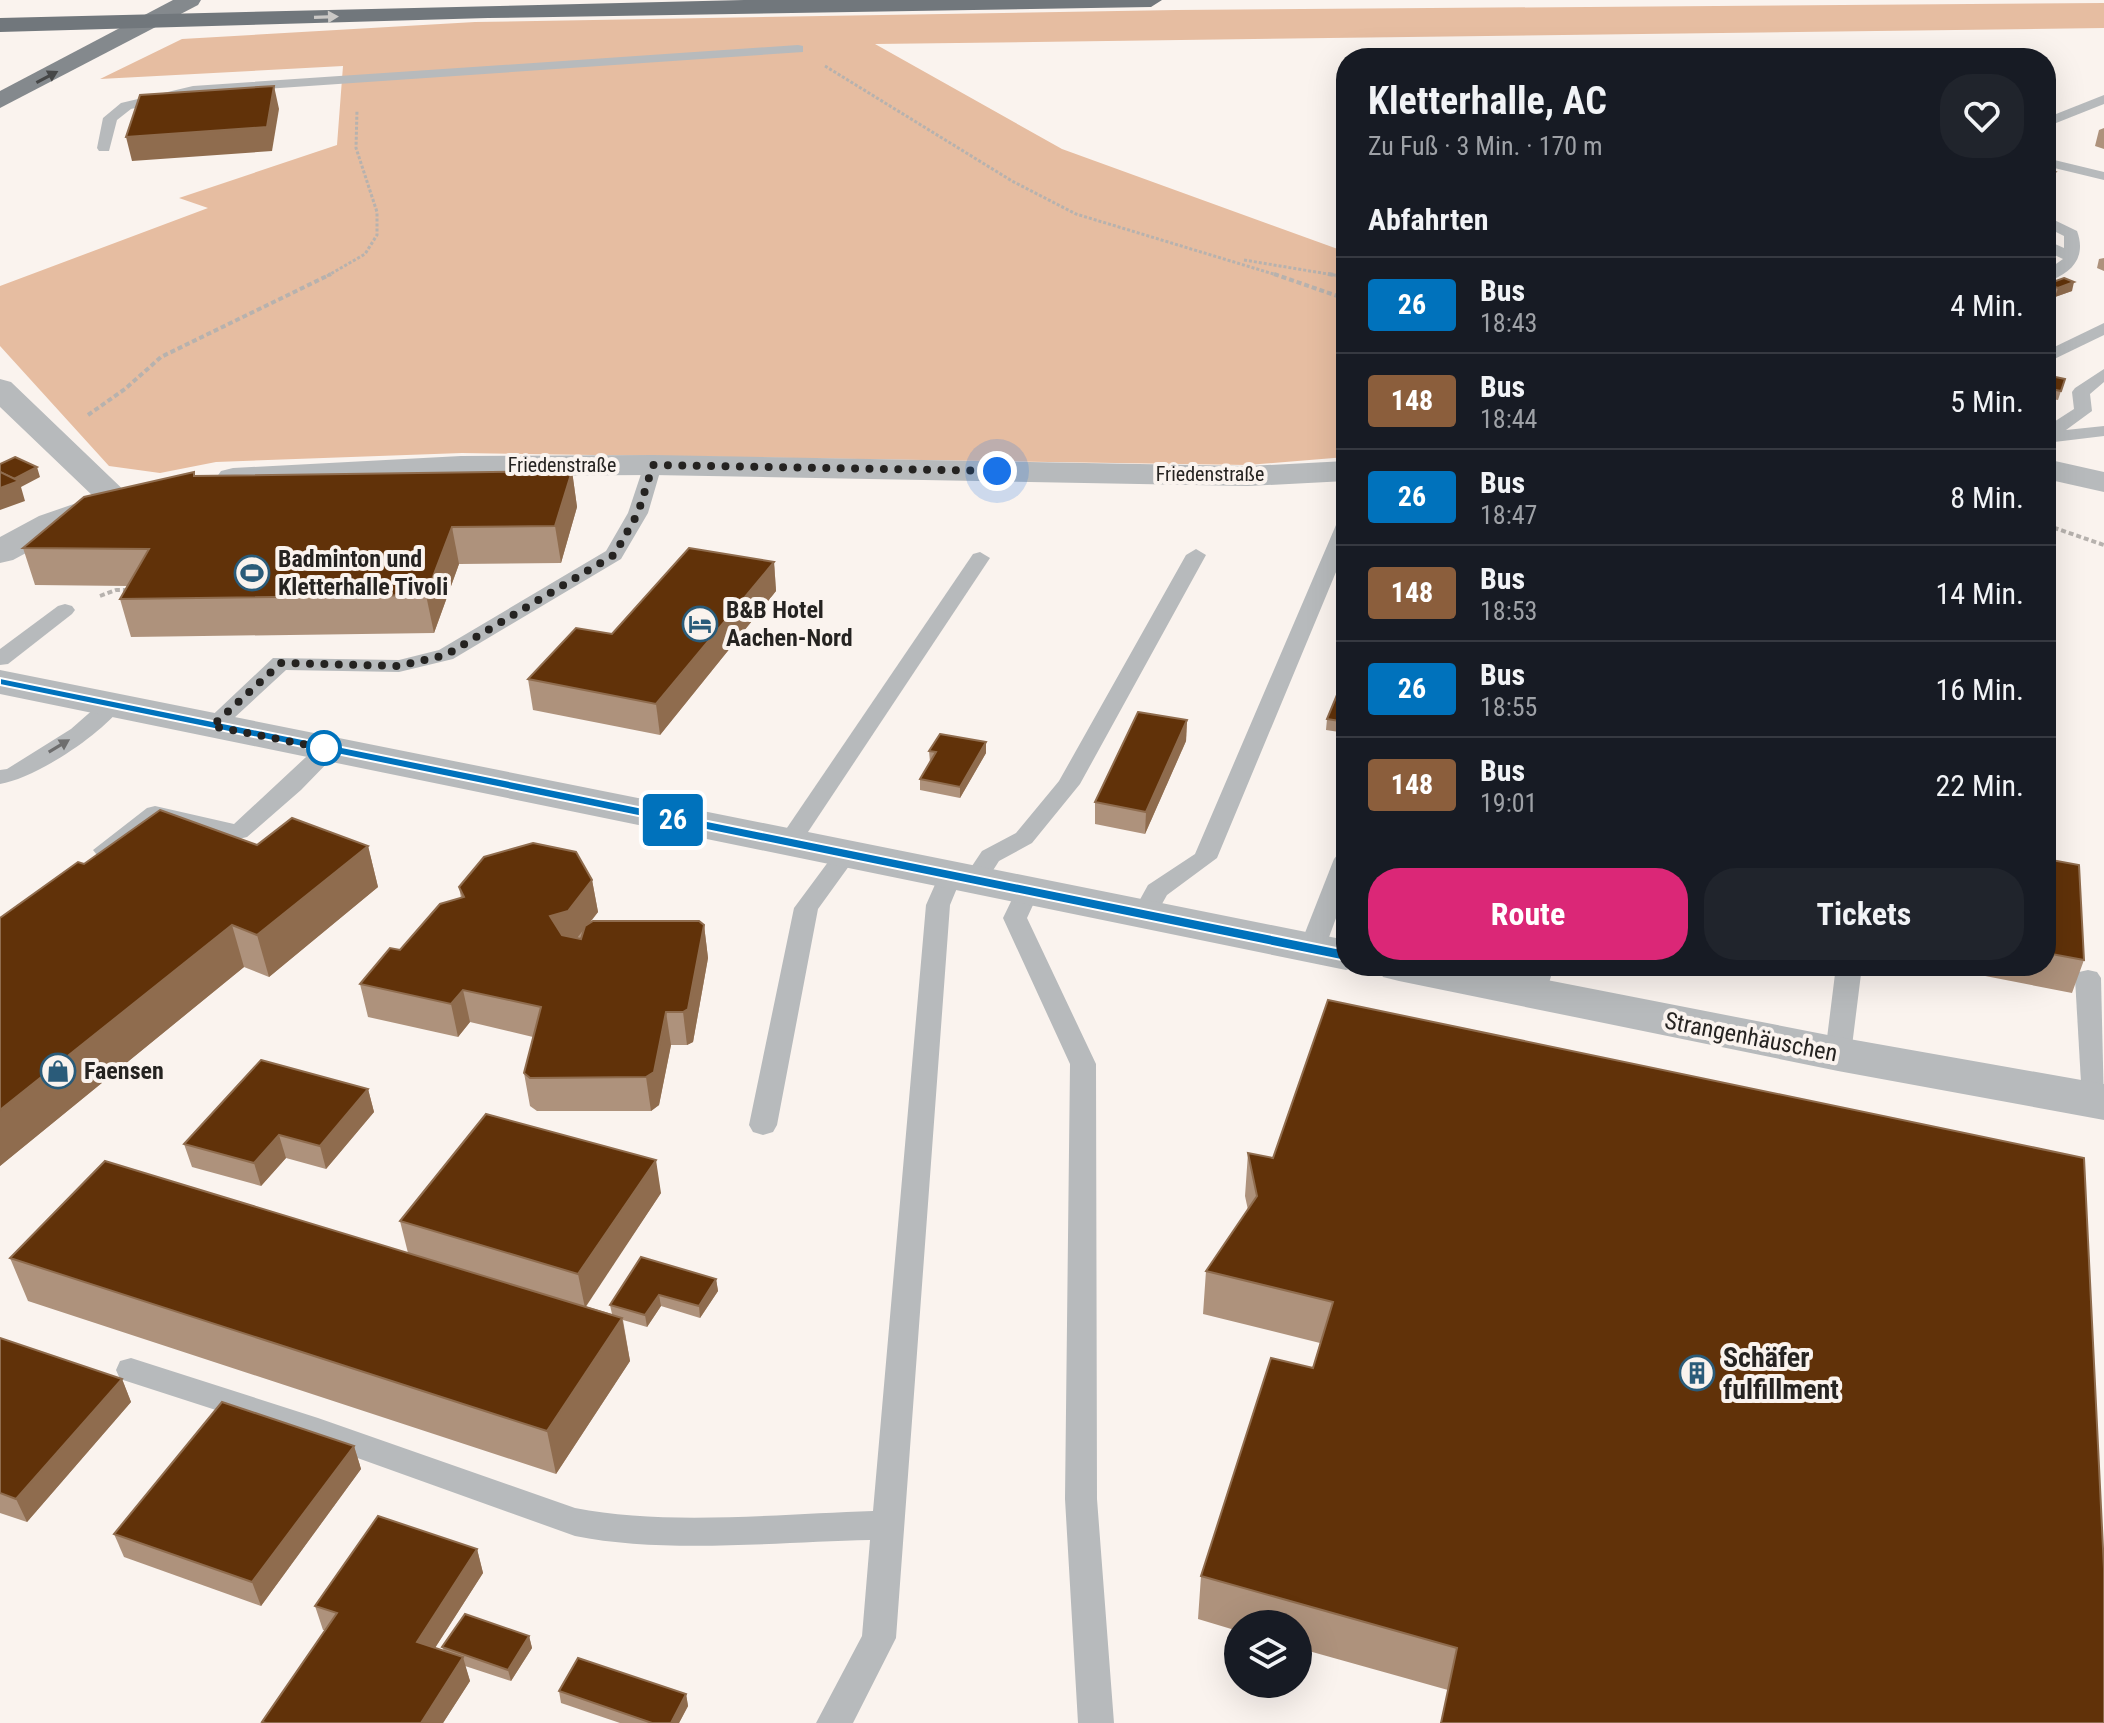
<!DOCTYPE html>
<html lang="de">
<meta charset="utf-8">
<style>
:root{--surface:#171b24;--page:#20242c;--text:#f1f3f6;--muted:#9ea1a6;--line:#363941;--accent:#db2777}
body{margin:0;font-family:"Roboto Condensed",sans-serif;background:var(--page);color:var(--text);height:100vh;display:flex;flex-direction:column;font-size:30px;white-space:nowrap}
*{box-sizing:border-box;margin:0}
p{font-size:26px;color:var(--muted)}
.icon{flex:none;width:44px;height:44px;fill:none;stroke:currentColor;stroke-width:2;stroke-linecap:round;stroke-linejoin:round}
.map{position:relative;flex:1;overflow:hidden}
.panel{position:absolute;left:1336px;top:48px;width:720px;height:928px;display:flex;flex-direction:column;background:var(--surface);border-radius:32px;box-shadow:0 8px 32px #0002}
.panel>*{flex:none}
.badge{padding:0 16px;border-radius:6px;font-size:28px;line-height:52px}
.tools{position:absolute;left:1224px;top:1610px;display:grid;gap:16px}
.tools a{display:grid;place-items:center;width:88px;height:88px;border-radius:50%;background:var(--surface);box-shadow:0 8px 32px #0002;font-size:40px}
.you{position:absolute;width:40px;height:40px;margin:-20px;border:6px solid #fff;border-radius:50%;background:#1a73e8;box-shadow:0 0 0 12px #1a73e833}
.map>.badge{position:absolute;translate:-50% -50%;box-shadow:0 0 0 4px #fff}
h2{padding:0 32px;font-size:30px;line-height:72px}
.round{display:grid;place-items:center;flex:none;width:84px;height:84px;border-radius:32px;background:var(--page)}
.summary{display:flex;align-items:center;justify-content:space-between;height:136px;padding:0 32px}
h1{font-size:38px;font-weight:700;line-height:60px}
.button{display:flex;gap:16px;margin-top:auto;padding:16px 32px}
.button a{flex:1;height:92px;border-radius:32px;background:var(--accent);color:#fff;font-size:32px;font-weight:700;line-height:92px;text-align:center}
.button a+a{background:var(--page);color:var(--text)}
ul{padding:0;list-style:none}
li{display:flex;align-items:center;gap:24px;height:96px;padding:0 32px;border-top:2px solid var(--line)}
li div{flex:1}
li b{display:block;font-size:30px}
li em{font-style:normal}
li .badge{min-width:88px;font-weight:700;text-align:center}
.map>svg:first-child{display:block}
.green{fill:#e6bda1}
.lines{fill:none;stroke-linecap:round;stroke-linejoin:round}
.path-far1{stroke:#b7b2ae;stroke-width:3;stroke-dasharray:3 2;stroke-linecap:butt}
.path{stroke:#b7b2ae;stroke-width:4;stroke-dasharray:5 3;stroke-linecap:butt}
.service{fill:#b7babc;fill-rule:evenodd}
.minor{fill:#b7babc;fill-rule:evenodd}
.tertiary{fill:#b7babc;fill-rule:evenodd}
.primary{fill:#84898d;fill-rule:evenodd}
.motorway{fill:#71777c;fill-rule:evenodd}
.wall{fill:#ae927c}
.shaded-wall{fill:#8f6c4e}
.building{fill:#613209;stroke:#8f6c4e;stroke-width:2}
.oneway{fill:#cac8c6}
.oneway2{fill:#464747}
.oneway3{fill:#6e6e6e}
.line{fill:#0072bc;stroke:#fff;stroke-width:2}
.walk{stroke:#252321;stroke-width:8;stroke-dasharray:0 14.4}
.stop-dot{fill:#fff;stroke:#0072bc;stroke-width:4}
.labels{text-anchor:middle;dominant-baseline:central;stroke-width:8;stroke-linejoin:round;paint-order:stroke}
.far-street-label{font-size:20px;fill:#252321;stroke:#faf3ee}
.poi-label{font-size:24px;font-weight:bold;fill:#252321;stroke:#faf3ee;text-anchor:start}
.street-label{font-size:24px;fill:#252321;stroke:#faf3ee}
.near-poi-label{font-size:28px;font-weight:bold;fill:#252321;stroke:#faf3ee;text-anchor:start}
</style>
<div class="map">
<svg width="2104" height="1723" viewBox="0 0 2104 1723">
<rect width="100%" height="100%" fill="#faf3ee"/>
<polygon class="green" points="2104,3 2104,28 875,44 1062,149 1346,252 1346,457 1248,465 462,453 216,462 160,473 109,466 0,346 0,286 208,208 179,198 337,145 343,66 100,79 182,39 475,22 1176,10"/>
<g class="lines">
<g class="path-far1">
<polyline points="825,66 1012,181 1076,214 1280,276"/>
<polyline points="1244,260 1340,276"/>
<polyline points="327,276 365,254 377,235 377,212 356,148 357,110"/>
</g>
<g class="path">
<polyline points="1274,274 1346,299"/>
<polyline points="1328,274 1346,277"/>
<polyline points="88,415 125,389 161,357 331,274"/>
<polyline points="2046,525 2104,545"/>
<polyline points="100,596 116,590 129,590"/>
</g>
<g class="service">
<polygon points="798,45 803,46 803,52 193,94 131,109 117,120 109,151 99,151 97,148 103,118 121,103 193,86"/>
<polygon points="2104,95 2104,104 2046,127 2046,118"/>
<polygon points="2046,158 2104,172 2104,180 2046,166"/>
<path d="M2046,216L2077,231C2087,258 2071,274 2046,282V271L2063,259L2046,251V240L2064,248V236L2046,227Z"/>
<polygon points="2104,323 2104,335 2046,363 2046,351"/>
<polygon points="2104,369 2104,382 2090,394 2092,411 2066,430 2104,426 2104,436 2046,443 2046,427 2074,409 2072,392 2075,388"/>
<polygon points="653,459 662,465 648,513 621,559 453,659 399,672 286,670 220,731 212,733 201,726 273,658 399,660 439,650 606,551 628,513 644,465"/>
<polygon points="1346,519 1346,548 1217,858 1167,895 1153,920 1135,920 1132,914 1148,885 1195,854 1336,525"/>
<polygon points="1196,549 1206,555 1080,784 1032,843 999,861 983,886 965,886 962,881 982,851 1016,833 1059,781 1186,555"/>
<polygon points="980,552 990,558 800,844 796,849 780,849 776,844 973,554"/>
<polygon points="65,604 72,606 75,610 72,614 8,664 0,665 0,649 58,606"/>
<path d="M112,698L123,705C101,735 36,778 0,784V770L7,769L71,729L104,700Z"/>
<polygon points="328,742 339,749 336,754 301,790 247,837 239,839 159,821 113,855 97,855 93,850 147,808 155,806 234,824 320,744"/>
<polygon points="845,848 853,850 857,855 818,909 777,1125 773,1132 763,1135 753,1132 749,1125 794,908 837,850"/>
<polygon points="1346,852 1346,891 1325,948 1321,954 1303,954 1299,948 1334,859 1338,854"/>
<path d="M950,868L959,871L962,876L950,905L896,1638L853,1723H816L862,1636L870,1540C779,1542 663,1554 575,1536L299,1437L120,1379L116,1370L120,1361L131,1358L318,1418L575,1508C664,1526 780,1514 873,1511L926,905L941,871Z"/>
<polygon points="1027,884 1036,887 1039,892 1027,918 1096,1064 1097,1499 1114,1723 1078,1723 1065,1499 1070,1064 1003,918 1018,887"/>
<polygon points="1528,966 1554,966 1544,1000 1535,1003 1526,1000 1522,994"/>
<polygon points="1836,966 1862,966 1851,1054 1847,1060 1838,1063 1829,1060 1825,1054"/>
<polygon points="2088,970 2097,972 2101,978 2104,1107 2096,1110 2086,1107 2082,1100 2075,978 2079,972"/>
</g>
<g class="minor">
<polygon points="0,379 11,382 134,500 129,507 65,532 13,560 0,563 0,537 39,516 94,497 0,407"/>
<polygon points="653,455 1248,466 1346,461 1346,481 1248,486 653,475 461,476 233,488 221,485 216,478 221,471 233,468 461,456"/>
<polygon points="2046,459 2104,472 2104,492 2046,479"/>
</g>
<g class="tertiary">
<polygon points="0,670 1346,940 1346,966 1361,966 1346,970 0,694"/>
<polygon points="1376,966 1476,966 1838,1037 2104,1084 2104,1120 1838,1071 1399,981 1383,977"/>
</g>
<polygon class="primary" points="173,0 201,0 198,5 0,108 0,91"/>
<polygon class="motorway" points="744,0 1162,0 1151,7 488,18 0,32 0,18"/>
</g>
<g class="wall">
<polygon points="2104,128 2104,149 2095,146 2099,130"/>
<polygon points="2104,258 2104,271 2097,268 2099,259"/>
<polygon points="2047,284 2072,291 2055,297 2046,294"/>
<polygon points="2046,375 2065,379 2058,400 2046,398"/>
<polygon points="572,471 577,507 561,563 459,564 434,633 131,637 120,599 127,586 35,585 23,548 194,472 195,476"/>
<polygon points="774,562 776,591 660,735 533,710 528,679"/>
<polygon points="1346,678 1346,733 1326,730 1327,719"/>
<polygon points="1187,720 1186,741 1145,834 1095,824 1095,802"/>
<polygon points="929,751 986,753 960,798 920,790 920,779 930,762"/>
<polygon points="257,845 368,846 378,887 269,977 244,967 0,1166 0,918 84,864"/>
<polygon points="2046,859 2084,960 2072,993 1934,966 2046,966"/>
<polygon points="592,880 598,912 589,924 704,925 708,958 693,1042 687,1045 671,1045 659,1105 651,1111 537,1111 530,1106 524,1073 533,1037 470,1022 458,1037 368,1017 360,984 461,898 459,887"/>
<polygon points="368,1089 374,1112 326,1169 286,1158 261,1186 192,1167 184,1144"/>
<polygon points="1248,1153 1273,1158 2084,1158 1448,1690 1298,1648 1298,1624 1238,1624 1238,1631 1198,1619 1201,1576 1313,1368 1320,1343 1203,1314 1206,1271 1248,1210 1245,1196"/>
<polygon points="661,1193 585,1306 612,1314 610,1305 716,1279 718,1291 700,1318 661,1306 647,1327 623,1320 630,1361 556,1474 28,1301 10,1258 408,1253 400,1221"/>
<polygon points="0,1338 122,1379 131,1402 27,1522 0,1513"/>
<polygon points="354,1446 361,1469 261,1606 124,1557 114,1534"/>
<polygon points="477,1549 483,1573 435,1648 444,1651 442,1647 529,1636 532,1648 511,1681 465,1666 470,1681 443,1723 262,1723 262,1722 325,1630 323,1630 315,1606"/>
<polygon points="559,1691 686,1694 688,1706 679,1723 620,1723 561,1703"/>
</g>
<g class="shaded-wall">
<polygon points="274,86 279,109 272,151 132,161 126,137"/>
<polygon points="2055,172 2052,181 2049,182 2046,189 2046,176"/>
<polygon points="2074,282 2072,291 2055,297 2058,288"/>
<polygon points="37,467 40,477 21,487 25,501 0,510 0,484"/>
<polygon points="572,471 577,507 561,563 555,526"/>
<polygon points="452,527 459,564 434,633 426,595"/>
<polygon points="774,562 776,591 660,735 656,704"/>
<polygon points="1187,720 1186,741 1145,834 1146,812"/>
<polygon points="986,742 986,753 960,798 960,787"/>
<polygon points="368,846 378,887 269,977 257,935"/>
<polygon points="592,880 598,912 573,943 556,948 550,916"/>
<polygon points="232,925 244,967 0,1166 0,1110"/>
<polygon points="704,925 708,958 693,1042 687,1045 683,1012"/>
<polygon points="463,990 470,1022 458,1037 451,1004"/>
<polygon points="666,1012 671,1045 659,1105 651,1111 646,1077"/>
<polygon points="368,1089 374,1112 326,1169 320,1146"/>
<polygon points="279,1135 286,1158 261,1186 254,1163"/>
<polygon points="656,1160 661,1193 585,1308 578,1274"/>
<polygon points="716,1279 718,1291 700,1318 699,1306"/>
<polygon points="659,1295 661,1306 647,1327 645,1315"/>
<polygon points="622,1318 630,1361 556,1474 547,1431"/>
<polygon points="122,1379 131,1402 27,1522 16,1499"/>
<polygon points="354,1446 361,1469 261,1606 252,1582"/>
<polygon points="477,1549 483,1573 424,1665 417,1642"/>
<polygon points="529,1636 532,1648 511,1681 508,1670"/>
<polygon points="463,1657 470,1681 443,1723 421,1723"/>
<polygon points="686,1694 688,1706 679,1723 671,1723"/>
</g>
<g class="building">
<polygon points="274,86 267,127 126,137 140,95"/>
<polygon points="2046,169 2055,172 2046,176"/>
<polygon points="2064,278 2074,282 2058,288 2047,284"/>
<polygon points="2046,375 2065,379 2061,391 2046,388"/>
<polygon points="15,457 37,467 14,479 0,472 0,464"/>
<polygon points="572,471 555,526 452,527 426,595 120,599 149,549 23,548 84,497 194,472 194,476"/>
<polygon points="0,472 19,481 0,488"/>
<polygon points="689,548 774,562 656,704 528,679 576,628 612,634"/>
<polygon points="1344,678 1346,678 1346,722 1327,719"/>
<polygon points="1138,712 1187,720 1146,812 1095,802"/>
<polygon points="940,734 986,742 960,787 920,779 936,752 929,751"/>
<polygon points="160,810 257,845 292,818 368,846 257,935 232,925 0,1110 0,918 78,862 84,864"/>
<polygon points="533,843 576,852 592,880 568,911 550,916 562,935 581,939 585,926 593,921 699,921 704,925 688,1009 683,1012 666,1012 654,1072 646,1077 530,1078 524,1073 541,1007 463,990 451,1004 360,984 390,948 400,950 440,904 464,897 459,887 484,857"/>
<polygon points="2046,859 2079,865 2084,960 2046,953"/>
<polygon points="1328,1000 2084,1158 2104,1569 2104,1723 1441,1723 1457,1648 1201,1576 1271,1358 1313,1368 1333,1302 1206,1271 1257,1196 1248,1153 1273,1158"/>
<polygon points="261,1060 368,1089 320,1146 279,1135 254,1163 184,1144"/>
<polygon points="486,1114 656,1160 578,1274 400,1221"/>
<polygon points="105,1161 622,1318 547,1431 10,1258"/>
<polygon points="641,1257 716,1279 699,1306 659,1295 645,1315 610,1305"/>
<polygon points="0,1338 122,1379 16,1499 0,1493"/>
<polygon points="222,1402 354,1446 252,1582 114,1534"/>
<polygon points="378,1516 477,1549 417,1642 463,1657 421,1723 266,1723 262,1722 337,1613 315,1606"/>
<polygon points="465,1614 529,1636 508,1670 442,1647"/>
<polygon points="578,1658 686,1694 671,1723 652,1723 559,1691"/>
</g>
<defs><path id="oneway-solid" d="M-6-.8H1V-3.2L6.5 0L1 3.2V.8H-6Z" transform="scale(2)"/></defs>
<use class="oneway" href="#oneway-solid" transform="translate(326 17) rotate(-2)"/>
<use class="oneway2" href="#oneway-solid" transform="translate(47 77) rotate(-28)"/>
<use class="oneway3" href="#oneway-solid" transform="translate(59 746) rotate(-31)"/>
<polygon class="line" points="0,678 1346,950 1354,955 1346,961 0,685"/>
<g class="lines">
<polyline class="walk" points="324,748 328,749 212,726 281,663 399,666 446,655 614,555 638,513 653,465 997,471"/>
</g>
<defs>
<g id="stadium-ring" transform="scale(1.8)"><circle r="9.5" fill="#faf3ee" stroke="#2a5b79" stroke-width="1.5"/><path d="M0-5a6.5 5 0 1 0 0 10a6.5 5 0 1 0 0-10ZM-3.5-1.8h7v3.6h-7Z" fill="#2a5b79"/></g>
<g id="hotel-ring" transform="scale(1.8)"><circle r="9.5" fill="#faf3ee" stroke="#2a5b79" stroke-width="1.5"/><path d="M-6-4.5h1.5V1H6V5H4.5V3h-9V5H-6ZM-4 0a1.8 1.8 0 1 1 3.6 0ZM.5 0V-2.5h3Q6-2.5 6 0Z" fill="#2a5b79"/></g>
<g id="shop-ring" transform="scale(1.8)"><circle r="9.5" fill="#faf3ee" stroke="#2a5b79" stroke-width="1.5"/><path d="M-5-2.5h2.3a2.7 3.5 0 0 1 5.4 0H5L5.5 6h-11ZM-1.5-2.5h3a1.5 2.3 0 0 0-3 0Z" fill="#2a5b79"/></g>
<g id="building-ring" transform="scale(1.8)"><circle r="9.5" fill="#faf3ee" stroke="#2a5b79" stroke-width="1.5"/><path d="M-4-6H4V6H1V3H-1V6H-4ZM-2.5-4.3h1.7v1.8h-1.7ZM.8-4.3h1.7v1.8H.8ZM-2.5-1h1.7V.8h-1.7ZM.8-1h1.7V.8H.8Z" fill="#2a5b79"/></g>
</defs>
<g fill-rule="evenodd">
<use href="#stadium-ring" x="252" y="573"/>
<use href="#hotel-ring" x="700" y="624"/>
<use href="#shop-ring" x="58" y="1071"/>
<use href="#building-ring" x="1697" y="1373"/>
</g>
<circle class="stop-dot" cx="324" cy="748" r="16"/>
<g class="labels">
<g class="far-street-label">
<text x="562" y="465">Friedenstraße</text>
<text x="1210" y="474">Friedenstraße</text>
</g>
<g class="poi-label">
<text x="278" y="559">Badminton und<tspan x="278" dy="28">Kletterhalle Tivoli</tspan></text>
<text x="726" y="610">B&amp;B Hotel<tspan x="726" dy="28">Aachen-Nord</tspan></text>
<text x="84" y="1071">Faensen</text>
</g>
<g class="street-label">
<text transform="translate(1751 1037) rotate(11)">Strangenhäuschen</text>
</g>
<g class="near-poi-label">
<text x="1723" y="1357">Schäfer<tspan x="1723" dy="32">fulfillment</tspan></text>
</g>
</g>
</svg>
<div class="tools">
<a><svg class="icon" aria-label="layers" viewBox="0 0 24 24"><path d="M12 4l9 5-9 5-9-5zM3 14l9 5 9-5"/></svg></a>
</div>
<div class="you" style="left:997px;top:471px"></div>
<b class="badge" style="left:673px;top:820px;background:#0072bc;color:#fff">26</b>
<section class="panel">
<div class="summary"><div><h1>Kletterhalle, AC</h1><p>Zu Fuß · 3 Min. · 170 m</p></div><a class="round"><svg class="icon" aria-label="heart" viewBox="0 0 24 24"><path d="M12 20l-8-8c-3-5 5-10 8-4 3-6 11-1 8 4z"/></svg></a></div>
<h2>Abfahrten</h2>
<ul>
<li><span class="badge" style="background:#0072bc;color:#fff">26</span><div><b>Bus</b><p>18:43</p></div><em>4 Min.</em></li>
<li><span class="badge" style="background:#8b5e3c;color:#fff">148</span><div><b>Bus</b><p>18:44</p></div><em>5 Min.</em></li>
<li><span class="badge" style="background:#0072bc;color:#fff">26</span><div><b>Bus</b><p>18:47</p></div><em>8 Min.</em></li>
<li><span class="badge" style="background:#8b5e3c;color:#fff">148</span><div><b>Bus</b><p>18:53</p></div><em>14 Min.</em></li>
<li><span class="badge" style="background:#0072bc;color:#fff">26</span><div><b>Bus</b><p>18:55</p></div><em>16 Min.</em></li>
<li><span class="badge" style="background:#8b5e3c;color:#fff">148</span><div><b>Bus</b><p>19:01</p></div><em>22 Min.</em></li>
</ul>
<div class="button"><a>Route</a><a>Tickets</a></div>
</section>
</div>
